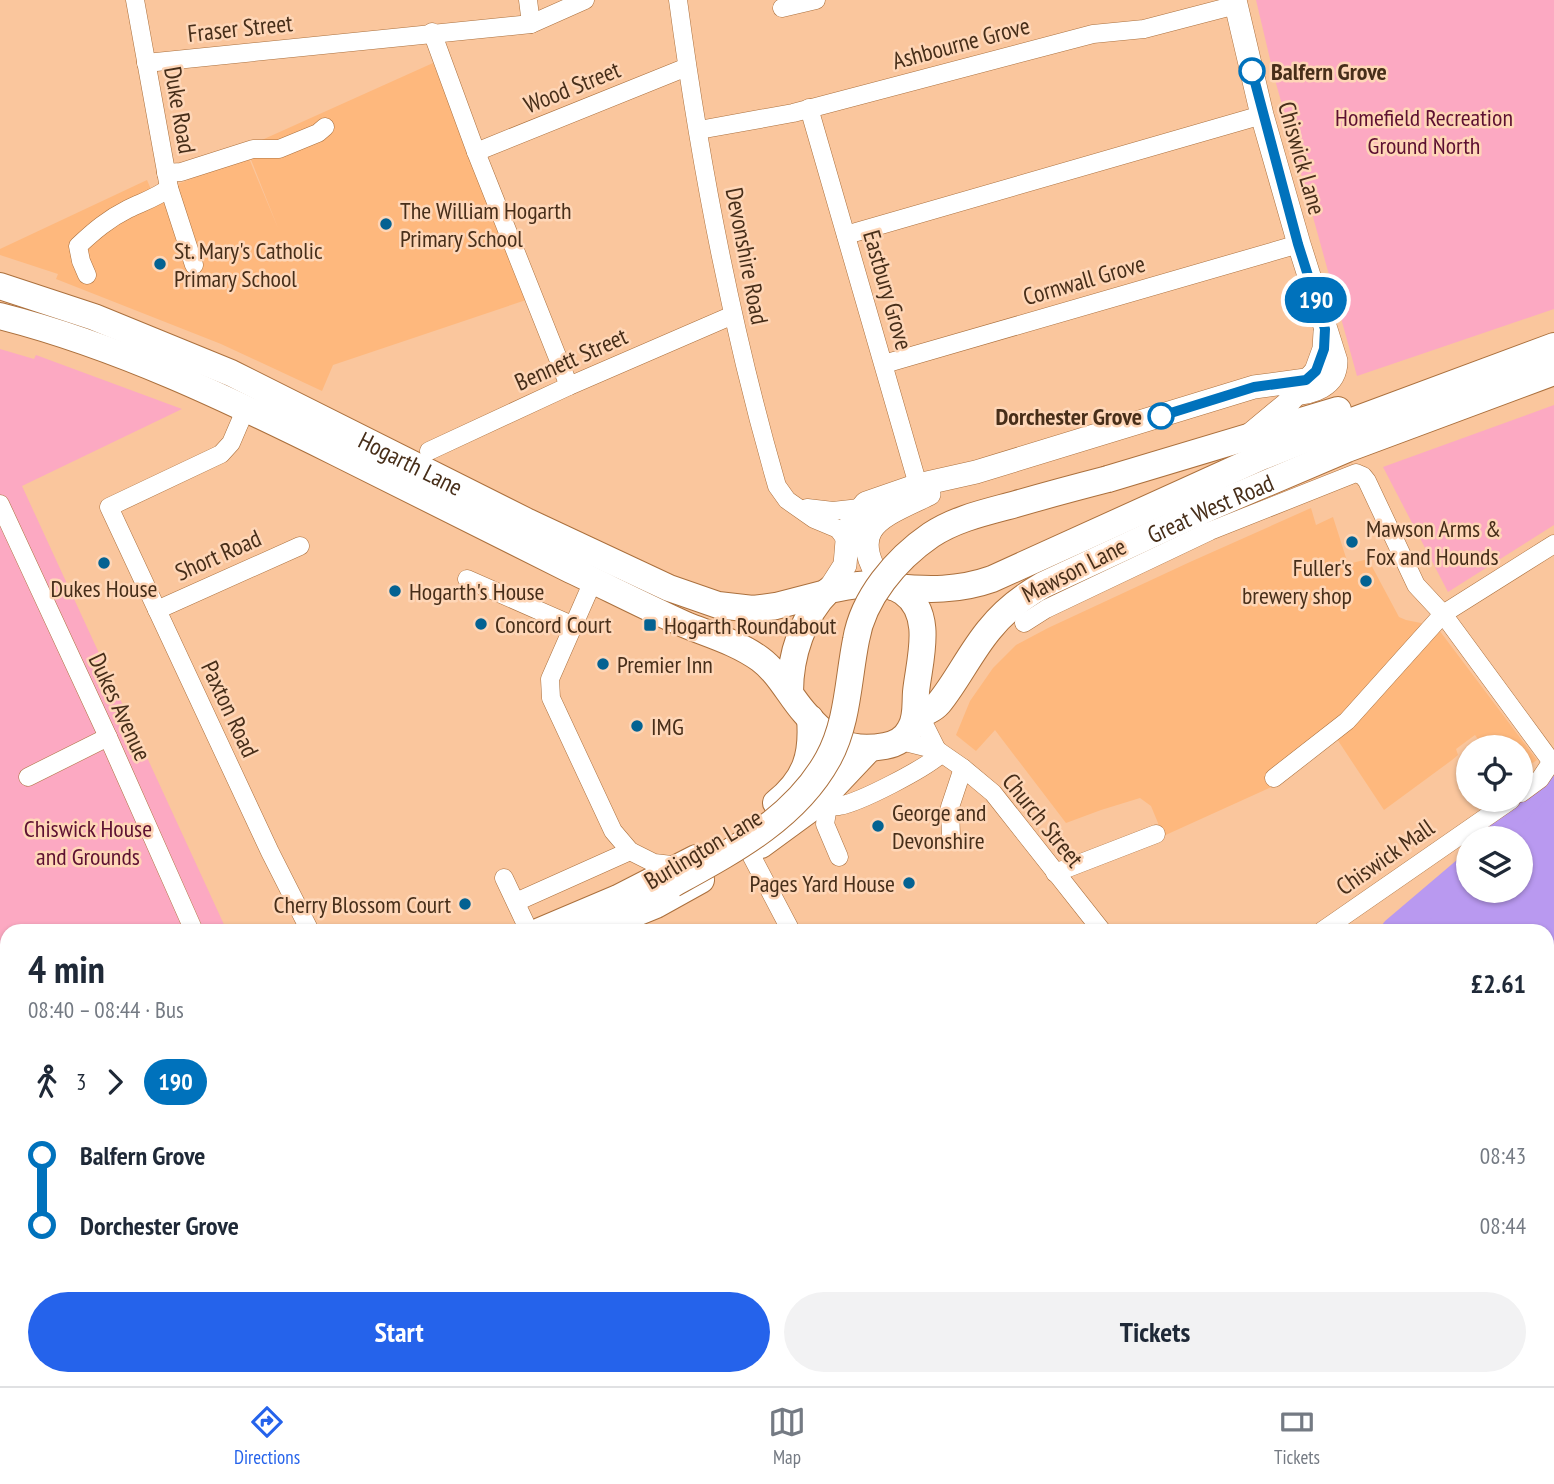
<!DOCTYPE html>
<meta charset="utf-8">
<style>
:root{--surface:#fff;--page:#f2f2f3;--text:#1f2937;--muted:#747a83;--line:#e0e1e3;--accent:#2563eb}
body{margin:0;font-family:"PT Sans Narrow",sans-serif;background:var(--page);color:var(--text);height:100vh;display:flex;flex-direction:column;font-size:26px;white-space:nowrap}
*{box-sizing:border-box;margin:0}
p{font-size:23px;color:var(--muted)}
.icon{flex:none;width:38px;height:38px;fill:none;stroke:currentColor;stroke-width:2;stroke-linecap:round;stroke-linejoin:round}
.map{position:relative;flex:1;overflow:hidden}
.details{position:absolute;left:0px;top:924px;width:1554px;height:462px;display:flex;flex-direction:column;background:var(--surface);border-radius:21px 21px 0 0;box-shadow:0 2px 5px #0004}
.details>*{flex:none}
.badge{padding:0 14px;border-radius:23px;font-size:24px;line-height:46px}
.fabs{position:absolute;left:1456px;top:735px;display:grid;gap:14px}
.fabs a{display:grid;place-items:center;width:77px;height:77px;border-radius:50%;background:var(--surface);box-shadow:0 2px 5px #0004;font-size:35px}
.map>.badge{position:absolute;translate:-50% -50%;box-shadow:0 0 0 4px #fff}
.legs{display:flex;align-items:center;gap:10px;height:77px;padding:0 28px;font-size:23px}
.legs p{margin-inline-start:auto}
.overview{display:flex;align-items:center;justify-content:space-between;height:119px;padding:0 28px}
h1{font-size:38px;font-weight:700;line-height:52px}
.action{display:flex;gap:14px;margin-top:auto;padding:14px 28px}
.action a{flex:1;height:80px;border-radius:42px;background:var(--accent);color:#fff;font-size:28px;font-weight:700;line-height:80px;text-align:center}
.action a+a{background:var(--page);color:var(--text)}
ul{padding:0 28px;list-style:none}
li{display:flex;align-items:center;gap:24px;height:70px;font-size:26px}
li i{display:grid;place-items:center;width:10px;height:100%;margin:0 9px;background:currentColor}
li i::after{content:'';width:18px;height:18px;margin:-9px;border:5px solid;border-radius:50%;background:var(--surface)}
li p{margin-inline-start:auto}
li:first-child i{background:linear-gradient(#0000 50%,currentColor 0)}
li:last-child i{background:linear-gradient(currentColor 50%,#0000 0)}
.dock{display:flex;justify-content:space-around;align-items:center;height:98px;border-top:2px solid var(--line);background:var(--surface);font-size:19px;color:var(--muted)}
.dock a{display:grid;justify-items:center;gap:4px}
.dock .selected{color:var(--accent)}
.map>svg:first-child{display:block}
.built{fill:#feb87d}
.green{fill:#fca9c2}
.water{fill:#b999f0}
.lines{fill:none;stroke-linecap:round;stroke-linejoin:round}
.river{stroke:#b999f0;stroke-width:28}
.minor-casing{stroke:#ab703d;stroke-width:19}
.major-casing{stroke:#ab703d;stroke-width:24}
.highway-casing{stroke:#ab703d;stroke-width:28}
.minor{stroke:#fff;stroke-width:18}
.major{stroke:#fff;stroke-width:23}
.highway{stroke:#fff;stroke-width:26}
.highway-bridge-casing{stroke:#ab703d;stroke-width:28;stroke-linecap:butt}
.highway-bridge{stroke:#fff;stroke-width:26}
.line-1-casing{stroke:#fff;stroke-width:16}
.line-1{stroke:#0072bc;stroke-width:10}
.stop-1-dot{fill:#fff;stroke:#0072bc;stroke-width:3.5}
.poi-dot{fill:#036292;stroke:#fed6b7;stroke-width:2.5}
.labels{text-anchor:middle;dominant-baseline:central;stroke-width:5;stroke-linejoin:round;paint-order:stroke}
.street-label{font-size:24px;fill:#472e19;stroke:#fed6b7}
.stop-label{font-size:24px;font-weight:bold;fill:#472e19;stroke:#fed6b7;text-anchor:start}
.park-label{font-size:24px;fill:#5d1031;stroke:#fed6b7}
.poi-label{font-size:24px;fill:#472e19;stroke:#fed6b7;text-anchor:start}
</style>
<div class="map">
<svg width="1554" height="1386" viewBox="0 0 1554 1386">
<rect width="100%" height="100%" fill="#fac69d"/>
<g class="built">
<polygon points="433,63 526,300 333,365 322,391 221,344 56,279 58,274 0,255 0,249 147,180 153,194 248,156 278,228 246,147"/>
<polygon points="1311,508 1316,525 1333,517 1348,564 1368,559 1399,617 1406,620 1436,626 1537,760 1521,771 1521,747 1484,747 1475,735 1456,749 1458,755 1452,760 1384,810 1337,739 1280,783 1159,838 1158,823 1151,806 1140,798 1101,810 1066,823 995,730 976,751 956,735 970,701 993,668 1016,645 1048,628 1190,562"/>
</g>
<g class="green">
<polygon points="1256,0 1554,0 1554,309 1357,376 1274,76"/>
<polygon points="0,349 34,359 36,355 182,409 22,486 227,931 7,931 7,1379 80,1379 73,1386 0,1386"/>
<polygon points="1554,405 1554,525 1448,592 1383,467"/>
<polygon points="365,1379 673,1379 663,1386 367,1386"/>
</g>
<polygon class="water" points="1554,778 1554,1380 1545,1386 1026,1386 1031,1379 1547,1379 1547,931 1395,931 1468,869 1468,891 1521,891 1521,838 1497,838 1494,832 1538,789"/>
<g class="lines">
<g class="river">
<polyline points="1497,838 1494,832 1538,789 1554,778"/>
<polyline points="1395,931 1468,869"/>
<polyline points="1026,1386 1031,1379"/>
</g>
<g class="minor-casing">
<g id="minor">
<polyline points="135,0 169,188 194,265"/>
<polyline points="528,0 531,24"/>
<path d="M678,0C700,164 731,327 777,486L787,500L814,519L838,529L847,541"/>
<polyline points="782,8 816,0"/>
<polyline points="432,32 476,152 569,386"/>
<polyline points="146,63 531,24 585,0"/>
<polyline points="809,108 918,485"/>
<polyline points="699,130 793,113 1093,34 1144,29 1236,5"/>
<polyline points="476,152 687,67"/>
<polyline points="166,173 181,172 253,149 279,149 318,133 325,127"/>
<polyline points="846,235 1262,115"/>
<path d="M87,275L81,261L78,246C94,231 108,219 128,209C142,202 156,198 169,188"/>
<polyline points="884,364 1299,244"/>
<polyline points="246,408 231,443 221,454 109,507 270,852 310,931"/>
<polyline points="429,451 569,386 733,315"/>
<polyline points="0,504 108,737 194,931"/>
<polyline points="807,508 833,511 860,508"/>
<polyline points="467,579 574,626"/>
<polyline points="593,581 550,679 551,698 613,831 630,851 654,863 680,866"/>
<polyline points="157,610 300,546"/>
<polyline points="1024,623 1046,609 1210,531 1356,473 1363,476 1367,481 1416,585 1443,614 1548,757 1554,762"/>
<polyline points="914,718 926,728 937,750"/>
<polyline points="901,741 937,750 963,768 993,793 1102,931"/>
<polyline points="28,777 108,737"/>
<polyline points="1274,778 1347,721 1443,614 1554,544"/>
<polyline points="1521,793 1540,779 1552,761"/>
<path d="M817,804C825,806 831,807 839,806C861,802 924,769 941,754"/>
<polyline points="828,806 825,824 839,857"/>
<polyline points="951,837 950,807 963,768"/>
<polyline points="750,853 791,931"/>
<polyline points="1055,873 1156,834"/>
<polyline points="504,878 529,931"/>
<polyline points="516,902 630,851"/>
<polyline points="1322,931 1511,800"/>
<polyline points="0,1191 7,1189"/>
<polyline points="0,1378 7,1372"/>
<polyline points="356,1379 357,1386"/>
<polyline points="952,1379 956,1386"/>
<polyline points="831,1381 833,1379"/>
<polyline points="710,1386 721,1379"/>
</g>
</g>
<g class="major-casing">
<g id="major">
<path d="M1235,0L1262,115L1299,244L1336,361C1336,386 1312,393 1291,394"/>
<polyline points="1252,433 1287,404 1316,371 1324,349 1325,332"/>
<path d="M884,586C844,527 881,517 929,494"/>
<polyline points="829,590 845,565 847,541 852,520 866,503 918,485 976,472 1254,387 1306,380"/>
</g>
</g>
<g class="highway-casing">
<g id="highway">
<path id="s1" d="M0,286L94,317L231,373L528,522L669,588L718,605L753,609L776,606L826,593"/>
<path d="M0,316C118,346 228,399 337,453C413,491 490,529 567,568C607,587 646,607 686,625C711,635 738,643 760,659C779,673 789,695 804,712C828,740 847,753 885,746C896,744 905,739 910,729C917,718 915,705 916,692C919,661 935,614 903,592C882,578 851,586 829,590C803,615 790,656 790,692"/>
<polyline points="1108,479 1338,410"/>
<path d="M893,587C928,590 958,591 992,579L1261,457L1352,421L1554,346"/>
<path id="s2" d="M915,716C924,713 933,710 939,703C957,681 970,653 989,630C1004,611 1022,597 1043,585L1213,506L1347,449L1554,372"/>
<path d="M776,803C806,779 813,755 810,718"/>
<polyline points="761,845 817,804 869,749"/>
<polyline points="540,931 618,898 696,858"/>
<polyline points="592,931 656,905 701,880"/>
<polyline points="85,1386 91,1379"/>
</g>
</g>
<use href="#minor" class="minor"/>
<use href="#major" class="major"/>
<use href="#highway" class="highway"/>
<g class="highway-bridge-casing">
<path id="highway-bridge" d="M673,884C731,852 795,819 828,759C848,723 848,680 856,640C863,598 896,559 931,535C957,518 987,512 1016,504C1047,495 1077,487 1108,479"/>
</g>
<use href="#highway-bridge" class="highway-bridge"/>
</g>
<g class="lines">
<g class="line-1-casing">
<polyline id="line-1" points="1161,416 1254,387 1306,380 1316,371 1324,349 1325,329 1298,244 1252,71"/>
</g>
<use href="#line-1" class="line-1"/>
</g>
<g class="stop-1-dot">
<circle cx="1252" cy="71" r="12"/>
<circle cx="1161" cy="416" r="12"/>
</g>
<g class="poi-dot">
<circle cx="386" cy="224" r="7"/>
<circle cx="160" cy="264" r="7"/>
<circle cx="1352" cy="542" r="7"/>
<circle cx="104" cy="563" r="7"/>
<circle cx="1366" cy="581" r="7"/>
<circle cx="395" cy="591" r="7"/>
<circle cx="481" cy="624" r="7"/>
<rect x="643" y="618" width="14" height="14" rx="3.5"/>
<circle cx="603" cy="664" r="7"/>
<circle cx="637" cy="726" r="7"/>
<circle cx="878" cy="826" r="7"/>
<circle cx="909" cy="883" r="7"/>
<circle cx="465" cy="904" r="7"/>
</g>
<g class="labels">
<g class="street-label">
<text transform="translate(240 28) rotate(-6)">Fraser Street</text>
<text transform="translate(961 43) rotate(-15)">Ashbourne Grove</text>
<text transform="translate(572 87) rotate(-22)">Wood Street</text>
<text transform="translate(180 110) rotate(80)">Duke Road</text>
<text transform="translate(1302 158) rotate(74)">Chiswick Lane</text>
<text transform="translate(747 256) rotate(79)">Devonshire Road</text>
<text transform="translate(1084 280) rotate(-16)">Cornwall Grove</text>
<text transform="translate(888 290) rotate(74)">Eastbury Grove</text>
<text transform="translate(571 359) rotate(-24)">Bennett Street</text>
<text stroke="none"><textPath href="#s1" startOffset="448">Hogarth Lane</textPath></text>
<text stroke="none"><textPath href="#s2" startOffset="371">Great West Road</textPath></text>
<text transform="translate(218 555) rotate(-24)">Short Road</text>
<text transform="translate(1074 570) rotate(-27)">Mawson Lane</text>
<text transform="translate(120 707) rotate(65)">Dukes Avenue</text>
<text transform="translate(230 709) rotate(65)">Paxton Road</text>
<text transform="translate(1043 820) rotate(51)">Church Street</text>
<text transform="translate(703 849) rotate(-31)">Burlington Lane</text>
<text transform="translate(1385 857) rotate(-35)">Chiswick Mall</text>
</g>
<g class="stop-label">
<text x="1271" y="71">Balfern Grove</text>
<text x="1142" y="416" text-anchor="end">Dorchester Grove</text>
</g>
<g class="park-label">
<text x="1424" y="117">Homefield Recreation<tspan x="1424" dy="28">Ground North</tspan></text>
<text x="88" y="828">Chiswick House<tspan x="88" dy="28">and Grounds</tspan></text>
</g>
<g class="poi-label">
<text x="400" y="210">The William Hogarth<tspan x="400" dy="28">Primary School</tspan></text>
<text x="174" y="250">St. Mary's Catholic<tspan x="174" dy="28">Primary School</tspan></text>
<text x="1366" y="528">Mawson Arms &amp;<tspan x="1366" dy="28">Fox and Hounds</tspan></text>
<text x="1352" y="567" text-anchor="end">Fuller's<tspan x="1352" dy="28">brewery shop</tspan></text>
<text x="104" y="588" text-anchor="middle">Dukes House</text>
<text x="409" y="591">Hogarth's House</text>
<text x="495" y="624">Concord Court</text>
<text x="664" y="625">Hogarth Roundabout</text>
<text x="617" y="664">Premier Inn</text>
<text x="651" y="726">IMG</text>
<text x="892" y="812">George and<tspan x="892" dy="28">Devonshire</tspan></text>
<text x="895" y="883" text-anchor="end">Pages Yard House</text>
<text x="451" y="904" text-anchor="end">Cherry Blossom Court</text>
</g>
</g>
</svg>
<div class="fabs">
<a><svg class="icon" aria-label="locate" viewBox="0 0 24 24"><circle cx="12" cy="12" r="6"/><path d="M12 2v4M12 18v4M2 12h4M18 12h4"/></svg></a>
<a><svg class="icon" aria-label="layers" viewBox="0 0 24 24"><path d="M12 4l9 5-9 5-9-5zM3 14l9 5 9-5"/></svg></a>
</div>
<b class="badge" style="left:1316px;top:300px;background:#0072bc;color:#fff">190</b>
<section class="details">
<div class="overview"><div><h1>4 min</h1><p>08:40 – 08:44 · Bus</p></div><b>£2.61</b></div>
<div class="legs"><svg class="icon" aria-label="walk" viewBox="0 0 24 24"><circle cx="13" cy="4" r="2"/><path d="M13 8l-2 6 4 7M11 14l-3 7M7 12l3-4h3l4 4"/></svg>3<svg class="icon" aria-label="forward" viewBox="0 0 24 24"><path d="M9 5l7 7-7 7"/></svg><b class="badge" style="background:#0072bc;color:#fff">190</b></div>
<ul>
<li><i style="color:#0072bc"></i><b>Balfern Grove</b><p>08:43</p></li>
<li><i style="color:#0072bc"></i><b>Dorchester Grove</b><p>08:44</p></li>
</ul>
<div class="action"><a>Start</a><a>Tickets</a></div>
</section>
</div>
<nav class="dock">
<a class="selected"><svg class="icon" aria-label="directions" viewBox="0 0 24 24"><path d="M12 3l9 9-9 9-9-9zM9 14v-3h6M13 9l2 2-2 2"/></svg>Directions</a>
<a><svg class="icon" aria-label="map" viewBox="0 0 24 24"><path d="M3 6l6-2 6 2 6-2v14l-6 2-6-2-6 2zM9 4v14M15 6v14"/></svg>Map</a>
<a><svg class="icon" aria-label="tickets" viewBox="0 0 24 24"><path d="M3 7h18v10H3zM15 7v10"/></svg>Tickets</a>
</nav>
